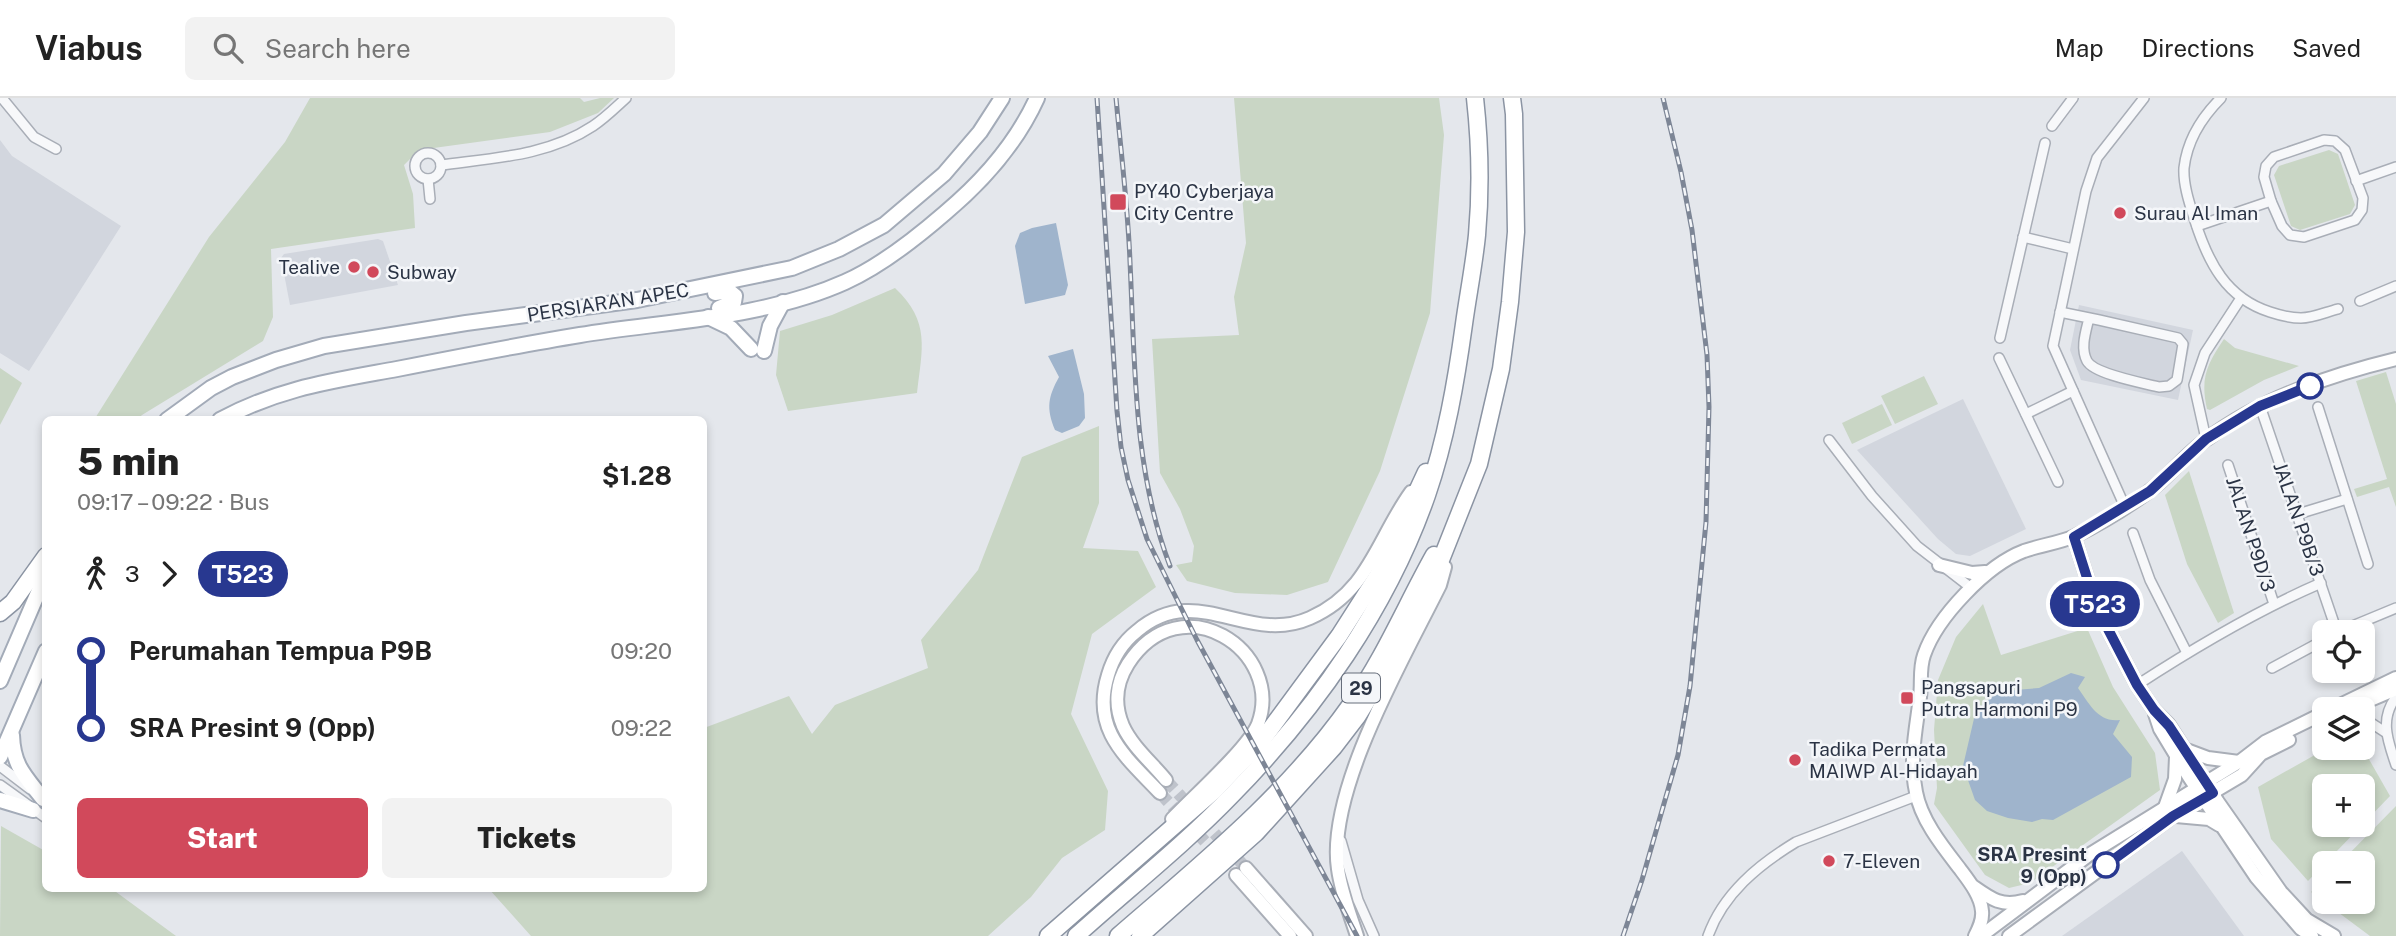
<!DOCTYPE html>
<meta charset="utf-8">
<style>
:root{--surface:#fff;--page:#f2f2f2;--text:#222;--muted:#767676;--line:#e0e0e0;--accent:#d1495b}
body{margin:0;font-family:"Public Sans",sans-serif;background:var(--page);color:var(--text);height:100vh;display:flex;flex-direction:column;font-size:26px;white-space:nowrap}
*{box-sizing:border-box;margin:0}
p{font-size:23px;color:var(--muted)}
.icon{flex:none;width:38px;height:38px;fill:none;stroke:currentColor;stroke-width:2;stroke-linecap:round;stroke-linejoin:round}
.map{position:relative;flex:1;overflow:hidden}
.drawer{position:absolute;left:42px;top:318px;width:665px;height:476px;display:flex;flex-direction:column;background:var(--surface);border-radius:10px;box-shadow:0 4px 10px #0003}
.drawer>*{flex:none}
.badge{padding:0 14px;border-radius:23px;font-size:24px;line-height:46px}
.tools{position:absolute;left:2312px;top:522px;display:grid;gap:14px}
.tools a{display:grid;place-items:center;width:63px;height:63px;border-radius:10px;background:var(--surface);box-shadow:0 4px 10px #0003;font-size:35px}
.map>.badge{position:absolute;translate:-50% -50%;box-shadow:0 0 0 4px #fff}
.legs{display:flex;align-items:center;gap:10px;height:77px;padding:0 35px;font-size:23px}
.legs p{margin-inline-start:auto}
.head{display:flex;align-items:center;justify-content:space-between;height:119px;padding:0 35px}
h1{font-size:38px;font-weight:800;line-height:52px}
.action{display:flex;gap:14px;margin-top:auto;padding:14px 35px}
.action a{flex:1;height:80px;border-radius:10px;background:var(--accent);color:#fff;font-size:28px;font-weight:800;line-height:80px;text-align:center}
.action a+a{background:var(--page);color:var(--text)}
ul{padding:0 35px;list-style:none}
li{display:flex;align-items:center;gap:24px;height:77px;font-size:26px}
li i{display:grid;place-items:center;width:10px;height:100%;margin:0 9px;background:currentColor}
li i::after{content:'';width:18px;height:18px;margin:-9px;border:5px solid;border-radius:50%;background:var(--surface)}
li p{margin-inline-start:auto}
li:first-child i{background:linear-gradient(#0000 50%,currentColor 0)}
li:last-child i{background:linear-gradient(currentColor 50%,#0000 0)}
header{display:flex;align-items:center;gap:42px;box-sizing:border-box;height:98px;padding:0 35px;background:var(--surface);border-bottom:2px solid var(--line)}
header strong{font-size:33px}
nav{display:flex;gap:38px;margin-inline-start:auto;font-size:24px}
.search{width:490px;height:63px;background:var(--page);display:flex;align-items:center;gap:18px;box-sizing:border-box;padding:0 24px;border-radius:10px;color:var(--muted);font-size:26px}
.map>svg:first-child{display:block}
.built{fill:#d2d6de}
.green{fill:#c9d6c5;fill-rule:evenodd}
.water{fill:#9fb4cc}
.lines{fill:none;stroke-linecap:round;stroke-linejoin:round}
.secondary-tunnel{stroke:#bfc3cb;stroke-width:12;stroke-dasharray:12 6;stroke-linecap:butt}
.street-casing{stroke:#a9aeb7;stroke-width:12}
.secondary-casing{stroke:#a9aeb7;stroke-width:16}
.primary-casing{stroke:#a3abb8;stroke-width:18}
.highway-casing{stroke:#8b94a3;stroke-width:19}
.street{stroke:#f7f8fa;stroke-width:9}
.secondary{stroke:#fff;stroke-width:12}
.primary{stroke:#fff;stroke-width:14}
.highway{stroke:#fff;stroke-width:16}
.rail-casing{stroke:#7d8696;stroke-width:5}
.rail{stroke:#f4f6f9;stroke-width:2.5;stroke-dasharray:8;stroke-linecap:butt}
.line-1-casing{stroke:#fff;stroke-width:16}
.line-1{stroke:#283890;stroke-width:10}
.poi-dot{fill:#d1495b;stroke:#f4f6f9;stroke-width:2.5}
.stop-1-dot{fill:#fff;stroke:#283890;stroke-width:3.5}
.labels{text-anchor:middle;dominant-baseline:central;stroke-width:5;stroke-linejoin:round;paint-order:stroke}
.shield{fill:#f4f6f9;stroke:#676e7b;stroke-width:2}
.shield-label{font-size:18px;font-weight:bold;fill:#2b3445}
.poi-label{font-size:19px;fill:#2b3445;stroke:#f4f6f9;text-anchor:start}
.street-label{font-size:19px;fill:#2b3445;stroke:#f4f6f9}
.stop-label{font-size:19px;font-weight:bold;fill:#2b3445;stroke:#f4f6f9;text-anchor:end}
</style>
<header>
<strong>Viabus</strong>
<div class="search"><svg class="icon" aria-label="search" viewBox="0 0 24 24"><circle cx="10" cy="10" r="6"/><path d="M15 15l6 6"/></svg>Search here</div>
<nav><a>Map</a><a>Directions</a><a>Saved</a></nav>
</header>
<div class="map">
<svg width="2396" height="838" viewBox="0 0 2396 838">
<rect width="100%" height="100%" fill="#e4e7ec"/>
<g class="built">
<polygon points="0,42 12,58 121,128 29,273 0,255"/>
<polygon points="378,141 383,143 398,187 290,207 281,160 284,156"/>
<polygon points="2079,207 2193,232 2178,302 2081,282 2070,252"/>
<polygon points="1963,301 2026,431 1970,458 1956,456 1938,441 1857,352"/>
<polygon points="2182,753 2244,838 2062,838"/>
</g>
<g class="green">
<polygon points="310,0 580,0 584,4 600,0 614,0 598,15 550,34 419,52 404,67 413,96 415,130 271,151 273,219 263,243 142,317 137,322 94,322 209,139 285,44"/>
<polygon points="1234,0 1439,0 1444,37 1430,215 1380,373 1328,484 1287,497 1235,495 1187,483 1176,467 1192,464 1194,448 1180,411 1160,375 1152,241 1239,237 1234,199 1246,145"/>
<polygon points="2329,52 2338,56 2355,107 2350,116 2300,132 2291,128 2274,77 2279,68"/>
<path d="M895,190C931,224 922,251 917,295L788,313L776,277L780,233L832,217Z"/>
<path d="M2224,241L2235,250L2299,268L2264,282L2210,312L2207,311C2200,280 2207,266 2224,241Z"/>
<polygon points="0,270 22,285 0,327"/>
<polygon points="2386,274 2396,306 2396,409 2389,389 2357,399 2354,391 2387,381 2356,283"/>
<polygon points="1924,278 1938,306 1895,326 1881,298"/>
<polygon points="1882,306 1892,327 1852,346 1842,325"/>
<polygon points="1099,328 1099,405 1083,450 1138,453 1156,489 1092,536 1071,616 1108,693 1105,732 1062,760 1031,799 988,838 531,838 489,791 704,791 704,630 789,598 812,636 835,607 928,570 921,542 978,472 1022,359"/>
<polygon points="2189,373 2234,515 2218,525 2187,466 2165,397"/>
<polygon points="1983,506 2001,557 2087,530 2113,589 2155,655 2160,692 2030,785 2009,790 1985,777 1934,706 1937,690 1934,632 1938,582 1956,539"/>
<path d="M2329,649H2362L2390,698L2308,783L2271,741L2258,689ZM2324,688H2362V726H2324Z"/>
<polygon points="2396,708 2396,838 2370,838 2311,794 2324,781 2324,803 2362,803 2362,765 2340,765"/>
<polygon points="1,728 45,753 46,791 112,791 176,838 0,838"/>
</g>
<g class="water">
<polygon points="1056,125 1068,187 1065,197 1025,206 1015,148 1020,135 1032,130"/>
<path d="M1073,251L1084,296L1085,320L1079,328L1062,335L1055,332C1046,310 1048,299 1059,279L1048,258Z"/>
<path d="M2071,575L2085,579L2078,590C2089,605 2098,625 2120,622L2113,636L2132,659L2131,679L2053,722L2042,721L2032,724L2008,720L1987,713L1975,702L1963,668L1976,612L1993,598L2015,592L2039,590Z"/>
</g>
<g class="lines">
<g class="secondary-tunnel">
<polyline points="1166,682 1246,770"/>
<polyline points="1160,695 1236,777"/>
</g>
<g class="street-casing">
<g id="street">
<polyline points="2,0 34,39 56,51"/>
<path d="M2221,0C2202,19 2187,43 2184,70C2183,87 2190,107 2195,123C2208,164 2226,200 2270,214C2279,217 2291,220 2301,220C2313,220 2326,214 2338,211"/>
<polyline points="2052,28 2073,0"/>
<polygon points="2324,42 2335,43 2345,52 2363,100 2362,112 2355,122 2304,139 2290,137 2282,128 2271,103 2264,79 2266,68 2274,59"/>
<circle cx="428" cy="68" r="13"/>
<path d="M441,67C493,60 548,58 593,28C605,20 615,10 626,0"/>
<polyline points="428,81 430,101"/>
<polyline points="2356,83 2396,69"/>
<polyline points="2197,128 2271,103"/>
<polyline points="2023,139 2073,151"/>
<polyline points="2360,203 2396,188"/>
<path d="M2060,214L2099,222L2178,240L2183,246L2177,282L2169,288L2159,289C2143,285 2094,276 2087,263C2080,250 2086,233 2089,220"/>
<polyline points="2000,240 2045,45"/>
<polyline points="1999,260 2058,384"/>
<polyline points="2260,308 2337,534"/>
<polyline points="2318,309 2368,466"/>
<polyline points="2026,316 2073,293"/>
<polyline points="2206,341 2194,287 2205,255 2241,200"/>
<polyline points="1829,342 1872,398 1917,448 1970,489"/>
<polyline points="2228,367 2274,506"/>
<polyline points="2125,409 2053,248 2086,93 2097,60 2144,0"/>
<polyline points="2298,416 2347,401"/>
<polyline points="2133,435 2150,482 2187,555"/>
<polyline points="2338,534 2396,510"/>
<polyline points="2272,570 2324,542"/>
<path d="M2137,587C2197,548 2256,513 2321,485"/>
<path d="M2396,599C2379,622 2388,643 2396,667"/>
<polyline points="2362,619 2385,634"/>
<polyline points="0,668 30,691"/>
<polyline points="0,687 46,720"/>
<polyline points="1341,743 1358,802 1374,838"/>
<path d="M1708,838C1723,796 1758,767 1796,744L1916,698"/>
</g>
</g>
<g class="secondary-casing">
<g id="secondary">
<polyline points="2074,439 2096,508 2137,587 2154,612 2169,627 2218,704 2281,794 2307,822 2334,838"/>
<polyline points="1939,467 1972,475 1985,474"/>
<polyline points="2332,611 2396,580"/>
<polyline points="2349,611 2396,591"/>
<polyline points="2155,616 2160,631 2189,679 2256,779 2301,831 2312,838"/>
<polyline points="2184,651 2208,660 2239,664"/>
<path d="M1166,682C1152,665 1132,648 1123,628C1114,607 1116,585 1128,566C1181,484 1285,553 1258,626C1248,650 1193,699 1172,721"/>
<path d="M1160,695C1125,658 1091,632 1108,577C1113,560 1123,544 1137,533C1197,482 1247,548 1310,520C1369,494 1377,441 1411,394"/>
<polyline points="2165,709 2175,681 2176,659"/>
<polyline points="2176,718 2209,721 2219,727"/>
<polyline points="1246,770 1306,838"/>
<polyline points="1236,777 1290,838"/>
<path d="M1974,789C1991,801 2002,809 2023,803"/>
<path d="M1357,838C1350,816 1341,794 1338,771C1326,693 1405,558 1440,487L1445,469"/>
<path d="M1975,838C1979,830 1983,822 1982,813C1981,798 1969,783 1960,771C1943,749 1921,722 1916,694C1909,661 1916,632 1920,599C1922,585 1919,571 1924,557C1937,519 1987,467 2024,453C2041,447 2059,445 2075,438C2100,426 2126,410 2148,394C2169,379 2185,356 2207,341C2262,300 2330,277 2396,261"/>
<polyline points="1981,838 2090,756 2239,664 2265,644 2324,615"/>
<polyline points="2009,838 2173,718 2242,677 2261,656 2289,642"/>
</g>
</g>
<g class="primary-casing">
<g id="primary">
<polyline points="715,195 729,193 735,198 734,204 719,210"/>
<polyline points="708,219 731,230 751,251"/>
<polyline points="764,253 770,228 783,204"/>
<polyline points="167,322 211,290 232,279 276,262 324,248 466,225 637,202 792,170 839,151 884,127 944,76 980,34 1002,0"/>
<path d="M220,322C279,290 332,283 397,271C458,259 519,247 580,237C666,223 765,220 845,184C881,168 915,141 945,115C982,84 1017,44 1037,0"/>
<polyline points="0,583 46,476"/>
<path d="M12,637C13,668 25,678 43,701"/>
<polyline points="0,659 46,553"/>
<polyline points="0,702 33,712"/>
</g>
</g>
<g class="highway-casing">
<g id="highway">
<polyline points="0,515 13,504 46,458"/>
<polyline points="1048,838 1214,693 1260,645 1339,538 1378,477 1426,374"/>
<path d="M1076,838C1128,791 1184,747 1233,696C1316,611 1388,509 1427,397C1446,342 1456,284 1464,226C1468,197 1474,167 1477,137C1481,92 1480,45 1475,0"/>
<path d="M1118,838C1201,766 1287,697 1351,606C1384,560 1406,507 1434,457"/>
<polyline points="1140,838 1256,735 1334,649 1357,619 1376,588 1433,482 1479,366 1501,271 1510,204 1516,134 1514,16 1512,0"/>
</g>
</g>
<use href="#street" class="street"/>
<use href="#secondary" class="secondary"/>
<use href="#primary" class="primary"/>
<use href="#highway" class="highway"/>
<g class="rail-casing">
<g id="rail">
<polyline points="1097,0 1117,313 1121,349 1128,382 1147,441 1197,542 1357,838"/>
<path d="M1116,0C1121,55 1128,109 1130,164C1135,266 1133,371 1170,468"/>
<polyline points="1623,838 1642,782 1678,657 1690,588 1706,424 1709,309 1707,257 1692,132 1681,74 1663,0"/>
</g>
</g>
<use href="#rail" class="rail"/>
</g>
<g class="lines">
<g class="line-1-casing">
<polyline id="line-1" points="2106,767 2173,718 2213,695 2169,628 2154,612 2137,587 2096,508 2074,439 2150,393 2206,341 2260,308 2310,288"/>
</g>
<use href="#line-1" class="line-1"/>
</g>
<g class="poi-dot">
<rect x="1109" y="95" width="18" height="18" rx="3.5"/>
<circle cx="2120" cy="115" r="7"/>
<circle cx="354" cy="169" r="7"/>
<circle cx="373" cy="174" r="7"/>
<rect x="1900" y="593" width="14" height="14" rx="3.5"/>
<circle cx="1795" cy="662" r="7"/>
<circle cx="1829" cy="763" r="7"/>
</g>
<g class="stop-1-dot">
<circle cx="2310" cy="288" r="12"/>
<circle cx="2106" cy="767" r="12"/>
</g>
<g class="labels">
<rect class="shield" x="1342" y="575.5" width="38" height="29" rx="5"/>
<g class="shield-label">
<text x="1361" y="590">29</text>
</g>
<g class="poi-label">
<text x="1134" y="93">PY40 Cyberjaya<tspan x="1134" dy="22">City Centre</tspan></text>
<text x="2134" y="115">Surau Al Iman</text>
<text x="340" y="169" text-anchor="end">Tealive</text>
<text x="387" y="174">Subway</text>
<text x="1921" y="589">Pangsapuri<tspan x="1921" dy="22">Putra Harmoni P9</tspan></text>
<text x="1809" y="651">Tadika Permata<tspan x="1809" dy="22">MAIWP Al-Hidayah</tspan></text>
<text x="1843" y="763">7-Eleven</text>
</g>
<g class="street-label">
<text transform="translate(608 204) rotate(-9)">PERSIARAN APEC</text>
<text transform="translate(2299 421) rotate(71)">JALAN P9B/3</text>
<text transform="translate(2251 436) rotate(72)">JALAN P9D/3</text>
</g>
<g class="stop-label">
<text x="2087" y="756">SRA Presint<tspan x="2087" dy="22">9 (Opp)</tspan></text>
</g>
</g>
</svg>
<div class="tools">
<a><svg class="icon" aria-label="locate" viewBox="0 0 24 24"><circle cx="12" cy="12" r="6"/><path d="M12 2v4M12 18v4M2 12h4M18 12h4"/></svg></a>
<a><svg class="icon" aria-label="layers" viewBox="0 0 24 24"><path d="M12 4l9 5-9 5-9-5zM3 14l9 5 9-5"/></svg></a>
<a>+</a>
<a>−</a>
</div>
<b class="badge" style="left:2095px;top:506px;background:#283890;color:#fff">T523</b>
<section class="drawer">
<div class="head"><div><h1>5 min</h1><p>09:17 – 09:22 · Bus</p></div><b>$1.28</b></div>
<div class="legs"><svg class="icon" aria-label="walk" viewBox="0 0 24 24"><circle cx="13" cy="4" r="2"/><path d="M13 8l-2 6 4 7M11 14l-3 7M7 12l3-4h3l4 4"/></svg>3<svg class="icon" aria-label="forward" viewBox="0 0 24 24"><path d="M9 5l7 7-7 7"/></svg><b class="badge" style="background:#283890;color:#fff">T523</b></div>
<ul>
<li><i style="color:#283890"></i><b>Perumahan Tempua P9B</b><p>09:20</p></li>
<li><i style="color:#283890"></i><b>SRA Presint 9 (Opp)</b><p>09:22</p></li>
</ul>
<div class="action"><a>Start</a><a>Tickets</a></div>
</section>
</div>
